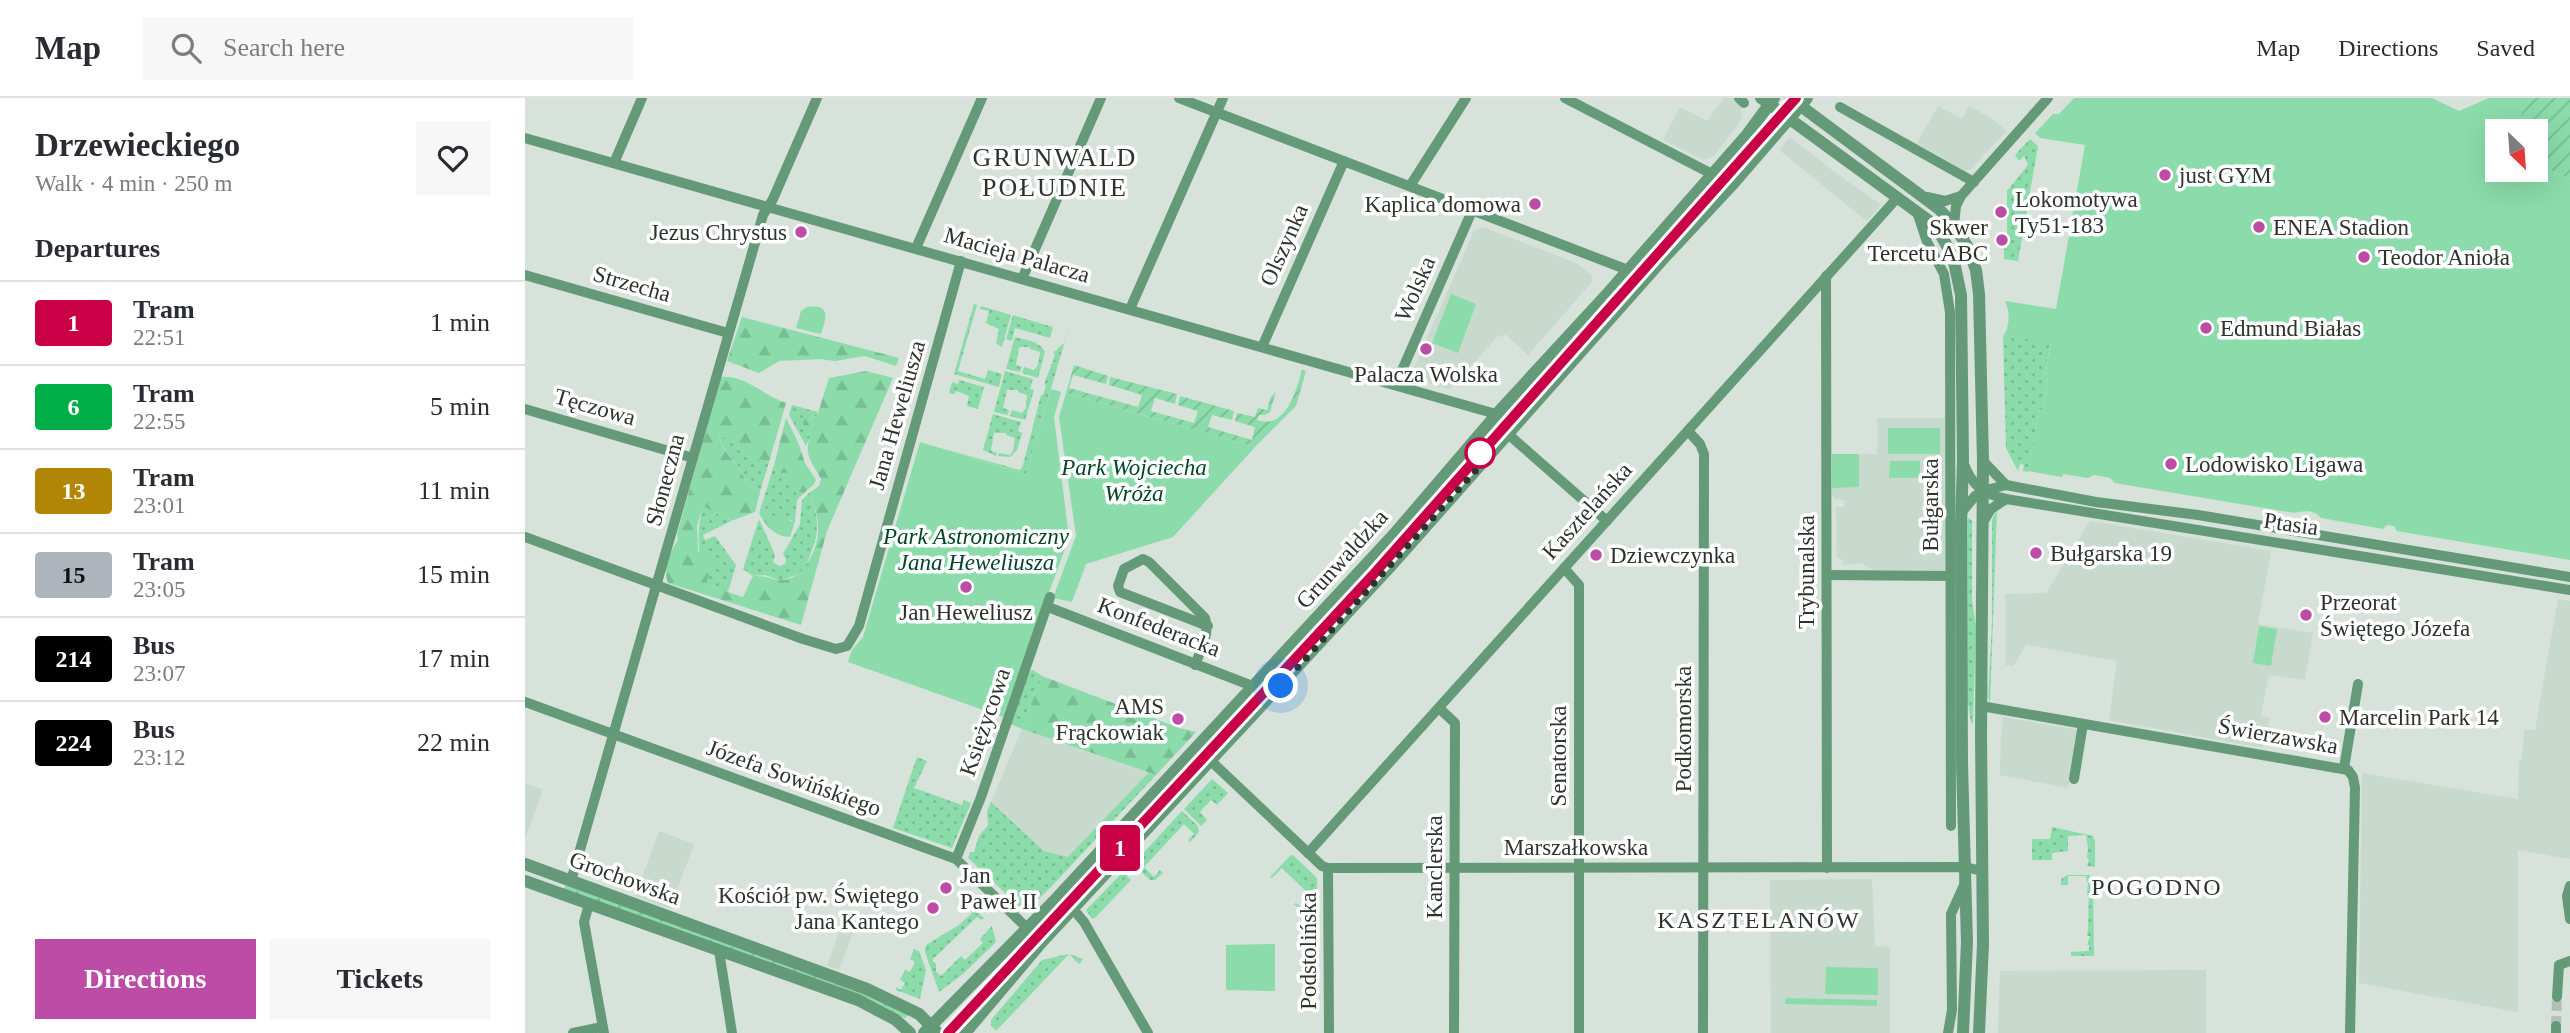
<!DOCTYPE html>
<meta charset="utf-8">
<style>
:root{--surface:#fff;--page:#f7f7f7;--text:#2b2b33;--muted:#7c7c81;--line:#e1e1e2;--accent:#bd4ca7}
body{margin:0;font-family:"Times New Roman",serif;background:var(--page);color:var(--text);height:100vh;display:flex;flex-direction:column;font-size:26px;white-space:nowrap}
*{box-sizing:border-box;margin:0}
p{font-size:23px;color:var(--muted)}
.icon{flex:none;width:38px;height:38px;fill:none;stroke:currentColor;stroke-width:2;stroke-linecap:round;stroke-linejoin:round}
.map{position:relative;flex:1;overflow:hidden}
.drawer{display:flex;flex-direction:column;background:var(--surface);width:525px}
.drawer>*{flex:none}
.badge{padding:0 14px;border-radius:5px;font-size:24px;line-height:46px}
.needle{width:46px;rotate:155deg}
.buttons{position:absolute;left:1960px;top:21px;display:grid;gap:14px}
.buttons a{display:grid;place-items:center;width:63px;height:63px;border-radius:0px;background:var(--surface);box-shadow:0 7px 28px #0002;font-size:35px}
.you{position:absolute;width:35px;height:35px;margin:-18px;border:5px solid #fff;border-radius:50%;background:#1a73e8;box-shadow:0 0 0 10px #1a73e833}
.map>.badge{position:absolute;translate:-50% -50%;box-shadow:0 0 0 4px #fff}
h2{padding:0 35px;font-size:26px;line-height:63px}
.round{display:grid;place-items:center;flex:none;width:74px;height:74px;border-radius:0px;background:var(--page)}
.head{display:flex;align-items:center;justify-content:space-between;height:119px;padding:0 35px}
h1{font-size:33px;font-weight:700;line-height:52px}
.primary-button{display:flex;gap:14px;margin-top:auto;padding:14px 35px}
.primary-button a{flex:1;height:80px;border-radius:0px;background:var(--accent);color:#fff;font-size:28px;font-weight:700;line-height:80px;text-align:center}
.primary-button a+a{background:var(--page);color:var(--text)}
ul{padding:0;list-style:none}
li{display:flex;align-items:center;gap:21px;height:84px;padding:0 35px;border-top:2px solid var(--line)}
li div{flex:1}
li b{display:block;font-size:26px}
li em{font-style:normal}
li .badge{min-width:77px;font-weight:700;text-align:center}
header{display:flex;align-items:center;gap:42px;box-sizing:border-box;height:98px;padding:0 35px;background:var(--surface);border-bottom:2px solid var(--line)}
header strong{font-size:33px}
nav{display:flex;gap:38px;margin-inline-start:auto;font-size:24px}
.search{width:490px;height:63px;background:var(--page);display:flex;align-items:center;gap:18px;box-sizing:border-box;padding:0 24px;border-radius:0px;color:var(--muted);font-size:26px}
main{display:flex;flex:1;min-height:0}
.map>svg:first-child{display:block}
.built{fill:#c7dacd}
.grass{fill:url(#grass-dots)}
.forest{fill:url(#forest-firs)}
.park{fill:#8bdcaa}
.garden{fill:url(#garden-furrows)}
.lines{fill:none;stroke-linecap:round;stroke-linejoin:round}
.minor-tunnel{stroke:#b4bfb8;stroke-width:10;stroke-dasharray:10 5;stroke-linecap:butt}
.minor{stroke:#659a79;stroke-width:10}
.tertiary{stroke:#659a79;stroke-width:12}
.tram{stroke:#6b736d;stroke-width:2}
.line-casing{stroke:#fff;stroke-width:16}
.line{stroke:#ca0047;stroke-width:10}
.walk{stroke:#2e332f;stroke-width:7;stroke-dasharray:0 12.6}
.poi-dot{fill:#bd4ca7;stroke:#fff;stroke-width:2.5}
.stop-dot{fill:#fff;stroke:#ca0047;stroke-width:3.5}
.labels{text-anchor:middle;dominant-baseline:central;stroke-width:7;stroke-linejoin:round;paint-order:stroke}
.poi-label{font-size:23px;fill:#2e332f;stroke:#fff;text-anchor:start}
.street-label{font-size:23px;fill:#2e332f;stroke:#fff}
.park-label{font-size:23px;font-style:italic;fill:#004626;stroke:#fff}
.neighbourhood-label{font-size:24px;letter-spacing:2px;fill:#2e332f;stroke:#fff}
.quarter-label{font-size:26px;letter-spacing:2px;fill:#2e332f;stroke:#fff}
</style>
<header>
<strong>Map</strong>
<div class="search"><svg class="icon" aria-label="search" viewBox="0 0 24 24"><circle cx="10" cy="10" r="6"/><path d="M15 15l6 6"/></svg>Search here</div>
<nav><a>Map</a><a>Directions</a><a>Saved</a></nav>
</header>
<main>
<section class="drawer">
<div class="head"><div><h1>Drzewieckiego</h1><p>Walk · 4 min · 250 m</p></div><a class="round"><svg class="icon" aria-label="heart" viewBox="0 0 24 24"><path d="M12 20l-8-8c-3-5 5-10 8-4 3-6 11-1 8 4z"/></svg></a></div>
<h2>Departures</h2>
<ul>
<li><span class="badge" style="background:#ca0047;color:#fff">1</span><div><b>Tram</b><p>22:51</p></div><em>1 min</em></li>
<li><span class="badge" style="background:#00ad46;color:#fff">6</span><div><b>Tram</b><p>22:55</p></div><em>5 min</em></li>
<li><span class="badge" style="background:#b18506;color:#fff">13</span><div><b>Tram</b><p>23:01</p></div><em>11 min</em></li>
<li><span class="badge" style="background:#adb4bb;color:#111">15</span><div><b>Tram</b><p>23:05</p></div><em>15 min</em></li>
<li><span class="badge" style="background:#000;color:#fff">214</span><div><b>Bus</b><p>23:07</p></div><em>17 min</em></li>
<li><span class="badge" style="background:#000;color:#fff">224</span><div><b>Bus</b><p>23:12</p></div><em>22 min</em></li>
</ul>
<div class="primary-button"><a>Directions</a><a>Tickets</a></div>
</section>
<div class="map">
<svg width="2045" height="935" viewBox="0 0 2045 935">
<defs>
<pattern id="grass-dots" width="8" height="8" patternUnits="userSpaceOnUse" patternTransform="scale(1.75)"><rect width="8" height="8" fill="#8bdcaa"/><path d="M2 2h.1M6 6h.1" fill="none" stroke="#78bd93" stroke-width="1.8" stroke-linecap="round"/></pattern>
<pattern id="forest-firs" width="22" height="20" patternUnits="userSpaceOnUse" patternTransform="scale(1.75)"><rect width="22" height="20" fill="#8bdcaa"/><path d="M5 1l3.5 6h-7zM16 11l3.5 6h-7z" fill="#78bd93"/></pattern>
<pattern id="garden-furrows" width="10" height="10" patternUnits="userSpaceOnUse" patternTransform="scale(1.75)"><rect width="10" height="10" fill="#8bdcaa"/><path d="M-1 1l2-2M0 10L10 0M9 11l2-2" fill="none" stroke="#78bd93"/></pattern>
</defs>
<rect width="100%" height="100%" fill="#d6e2da"/>
<g class="built">
<polygon points="1199,0 1210,0 1219,7 1215,14 1218,16 1215,24 1189,58 1178,62 1138,42 1155,9 1182,23"/>
<polygon points="1413,8 1437,21 1444,8 1469,22 1481,33 1446,71 1440,73 1392,45"/>
<polygon points="1265,39 1308,73 1356,107 1342,123 1254,52"/>
<polygon points="958,129 1053,166 1067,178 1067,184 1003,257 980,236 977,239 974,237 925,291 891,282 887,275 949,133"/>
<polygon points="1028,266 1030,268 988,314 991,318 855,474 725,613 719,606"/>
<polygon points="1352,320 1421,320 1421,473 1348,472 1336,465 1318,467 1318,462 1312,459 1311,409 1319,409 1319,402 1311,401 1307,397 1307,356 1352,356"/>
<polygon points="1565,423 1746,453 1733,526 1788,535 1780,582 1744,577 1736,618 1745,620 1738,650 1584,622 1592,563 1501,547 1488,568 1480,567 1480,496 1521,495"/>
<polygon points="2033,501 2045,503 2045,761 1993,752 1993,914 1834,885 1837,675 1993,701 1994,664 1997,660 1999,632 2010,632"/>
<polygon points="1478,619 1554,632 1543,690 1475,677 1476,636"/>
<polygon points="497,631 623,675 544,759 519,753 466,704"/>
<polygon points="673,661 679,662 498,857 434,922 432,920 462,888 460,885 489,855 488,853 662,668"/>
<polygon points="0,685 18,692 0,741"/>
<polygon points="134,733 169,746 145,811 110,798"/>
<polygon points="1347,781 1350,848 1365,849 1365,935 1246,935 1245,782"/>
<polygon points="319,820 332,824 314,872 302,868"/>
<polygon points="1681,872 1681,935 1473,935 1475,873"/>
</g>
<g class="grass">
<polygon points="1505,41 1513,48 1493,163 1479,161 1479,151 1482,150 1482,93 1503,67 1499,58 1494,63 1490,57"/>
<polygon points="449,206 452,207 433,273 460,281 463,272 477,276 474,289 429,276"/>
<polygon points="456,208 486,217 477,249 471,245 474,231 461,225 464,213 455,211"/>
<polygon points="488,217 528,229 525,240 490,230 487,243 481,241"/>
<polygon points="546,222 501,376 413,349 495,372 498,367 516,297 518,297 521,287 519,286 526,268 525,266 527,266 530,256 528,255 539,245"/>
<polygon points="1478,237 1525,245 1520,278 1523,279 1518,311 1514,311 1503,374 1498,373 1499,367 1495,366 1493,373 1481,350"/>
<path d="M490,239C501,242 515,243 520,254L513,280L497,275L499,269L509,272L513,267L515,254L505,251V249H494L491,267L497,269L495,274L481,271Z"/>
<polygon points="480,273 508,281 505,291 509,292 500,322 485,318 487,312 497,315 501,310 502,297 493,294 493,292 482,292 478,310 484,312 483,317 469,314"/>
<polygon points="434,282 459,289 453,311 442,308 444,298 431,293 429,296 424,295 427,284 433,286"/>
<polygon points="267,307 293,314 292,318 286,319 287,334 281,348 264,317"/>
<polygon points="468,316 496,324 493,333 497,335 492,352 485,359 473,358 474,355 485,357 488,353 490,340 481,337 481,335 469,335 466,353 472,355 471,358 458,352"/>
<path d="M194,337L211,344L221,357L244,364L235,394L221,386C218,366 198,358 194,337Z"/>
<polygon points="249,367 252,376 261,375 267,377 269,393 279,395 272,402 270,423 248,418 237,406"/>
<path d="M285,394C297,432 293,439 278,474L256,483L240,477L228,478L218,471L234,421L250,457L248,464L254,468L260,466L261,461L258,456L275,426L277,402Z"/>
<path d="M178,408L206,423L178,437L180,442L190,438L211,467L203,494L181,487C174,459 170,436 178,408Z"/>
<polygon points="1472,411 1465,605 1463,599 1467,525 1467,422"/>
<polygon points="1444,420 1447,423 1447,502 1451,529 1448,625 1446,625 1442,599 1441,423"/>
<polygon points="508,572 517,578 497,631 484,625 502,574"/>
<polygon points="392,659 402,663 389,690 437,707 439,702 446,705 427,750 368,730"/>
<polygon points="623,675 631,677 525,790 500,814 443,760 445,754 449,754 454,738 463,727 462,713 466,704 519,753 543,759"/>
<polygon points="687,681 703,695 692,707 686,702 675,714 682,722 676,728 659,711"/>
<polygon points="657,713 673,728 674,734 665,744 663,742 669,736 659,726 619,769 629,779 635,772 638,775 630,782 625,782 608,766"/>
<polygon points="1527,729 1568,738 1570,743 1570,769 1562,768 1564,761 1562,760 1563,750 1561,737 1543,738 1543,753 1527,755 1527,762 1507,762 1507,741 1525,741"/>
<polygon points="766,757 768,757 792,780 792,817 781,817 769,806 771,805 779,811 789,801 757,770 747,780 745,779"/>
<polygon points="598,774 606,782 571,819 567,821 561,812"/>
<path d="M1542,777H1564L1568,779L1569,858H1546V854L1564,853V847H1562L1565,838H1562C1564,833 1563,807 1564,797H1562L1563,786L1561,778H1543V787H1536V781Z"/>
<polygon points="41,786 342,895 384,916 380,920 338,898 38,793"/>
<polygon points="448,814 453,815 459,820 456,822 452,819 407,862 411,866 411,874 416,878 436,858 440,862 458,845 455,841 467,828 471,844 438,876 414,894 400,854 401,847 434,827"/>
<polygon points="389,851 394,853 401,872 395,901 371,892 371,889 376,892 380,885 375,882 380,872 385,874 390,864 385,861"/>
<polygon points="543,856 544,856 558,861 554,866 544,856 471,933 466,927 466,922 517,862"/>
</g>
<g class="forest">
<polygon points="217,219 374,260 371,268 340,258 310,263 295,261 254,263 234,275 202,263"/>
<path d="M341,273L368,280L302,433L276,527L143,485C137,470 146,453 153,442L152,436L196,279C221,277 239,298 261,305L244,364L220,357L211,344L194,338C198,358 218,367 221,386L235,394L230,414L206,423L178,408L172,428L173,453L190,459L181,487L218,499L228,478C240,477 250,483 260,482C279,479 294,450 293,431C293,418 289,406 285,394L294,388L296,381C286,362 278,357 286,335L281,332L278,326L280,321L292,318L304,280Z"/>
<polygon points="261,320 273,344 280,365 291,382 289,386 279,395 269,393 265,385 266,377 261,375 252,376 249,367"/>
<path d="M237,406L248,418L258,417L266,423H270L265,439C249,438 241,428 234,415Z"/>
<polygon points="517,578 654,630 671,634 631,677 497,631"/>
</g>
<g class="park">
<path d="M1549,0H1907L1934,13L1964,0H2004L1988,33H1972V72H2011V65L2045,81V462L1872,433L1869,428L1862,427L1858,431L1796,420C1788,411 1779,413 1769,415L1590,385L1585,380L1569,377L1563,380L1538,376L1537,379L1503,373L1514,311H1518L1523,280L1520,279L1525,246L1479,237C1485,227 1485,213 1480,203L1531,211L1560,47L1515,40L1510,35L1528,16H1534Z"/>
<polygon points="926,196 951,206 933,255 907,245"/>
<path d="M282,209C307,206 301,220 296,236L271,230L276,213Z"/>
<polygon points="526,291 536,294 529,319 544,440 478,619 323,564 327,552 338,539 395,344 501,376"/>
<polygon points="541,295 730,349 648,439 561,466 547,504 528,500 551,438 534,319"/>
<rect x="1363" y="330" width="52" height="26"/>
<polygon points="1307,356 1334,356 1334,389 1307,390"/>
<polygon points="1365,363 1395,363 1395,380 1364,380"/>
<polygon points="1734,528 1752,531 1746,568 1728,565"/>
<polygon points="750,846 750,893 701,892 701,847"/>
<polygon points="1301,869 1353,870 1353,897 1300,896"/>
<polygon points="1260,900 1352,902 1352,908 1260,906"/>
</g>
<g class="garden">
<polygon points="2004,0 2045,0 2045,81 2011,65 2011,33 1988,33"/>
<path d="M549,267L583,278L581,286L548,277L544,290L613,309L617,297L584,287L585,279L652,296L650,306L630,300L626,313L669,325L673,313L653,307L655,298L709,313L707,322L687,317L683,329L727,342L730,329L710,323L712,315L730,319L733,310L742,312L746,299L751,293L745,314L740,317H734L732,322C761,332 771,293 777,272L781,273L771,308L730,349L541,295Z"/>
</g>
<g class="lines">
<polyline class="minor-tunnel" points="2031,928 2032,899"/>
<g class="minor">
<polyline points="654,0 1103,172"/>
<polyline points="1040,0 1187,76"/>
<polyline points="1214,0 1219,5"/>
<polyline points="1315,9 1449,84"/>
<polyline points="0,40 971,316"/>
<polyline points="89,65 117,0"/>
<polyline points="885,88 941,0"/>
<polyline points="1402,99 1420,103 1436,98"/>
<polyline points="1392,114 1402,144 1419,176 1425,214 1426,728"/>
<polyline points="1429,127 1431,108 1436,98 1523,0"/>
<polyline points="391,150 457,0"/>
<polyline points="0,177 203,235"/>
<polyline points="1301,178 1302,770"/>
<polyline points="497,181 576,0"/>
<polyline points="605,211 698,0"/>
<polyline points="737,249 819,63"/>
<polyline points="871,286 947,113"/>
<polyline points="0,311 168,360"/>
<polyline points="1163,333 1175,346 1179,356 1178,935"/>
<polyline points="983,336 1082,423"/>
<polyline points="1458,363 1481,387"/>
<path d="M1439,366C1447,388 1459,396 1481,401L2045,492"/>
<polyline points="1436,415 1450,398 1457,393 1481,387 1571,404 1673,417 2045,479"/>
<polyline points="1457,426 1466,411 1481,401"/>
<polyline points="0,439 278,541 311,551 322,548 334,528 436,163"/>
<polyline points="1039,470 1054,487 1054,935"/>
<polyline points="1302,477 1426,478"/>
<polyline points="523,509 730,589"/>
<path d="M670,567C676,551 685,537 680,520L624,464L618,461L599,471L593,488L595,494L683,528"/>
<polyline points="0,604 431,761 502,830"/>
<polyline points="1456,608 1823,672 1828,679 1830,690 1825,935"/>
<polyline points="914,610 930,625 929,935"/>
<polyline points="686,663 797,768 803,770 1440,769 1457,773"/>
<polyline points="1819,670 1833,586"/>
<polyline points="1549,681 1558,626"/>
<polyline points="783,755 1373,99"/>
<polyline points="431,761 456,699 525,499"/>
<polyline points="803,770 804,935"/>
<polyline points="46,783 238,117 248,101 292,0"/>
<polyline points="2045,788 2042,798 2045,821"/>
<polyline points="64,806 59,824 79,935"/>
<polyline points="548,811 559,824 623,935"/>
<polyline points="194,853 207,935"/>
<polyline points="2032,899 2034,867 2045,863"/>
<polyline points="48,935 77,929"/>
<polyline points="1423,935 1427,912 1426,816 1440,785"/>
<polyline points="2031,935 2031,928"/>
</g>
<g class="tertiary">
<polyline points="1236,0 1403,122 1417,139 1428,159 1436,197 1438,362 1436,428 1437,666 1442,844 1438,935"/>
<polyline points="1265,0 1414,111 1429,127 1442,148 1451,172 1454,196 1458,363 1456,638 1458,846 1454,935"/>
<polyline points="0,766 342,891 394,916 413,935"/>
<polyline points="0,783 333,902 371,922 385,935"/>
<polyline points="399,935 528,804 871,434 978,309 1083,195 1221,38 1249,0"/>
<polyline points="440,935 516,845 864,470 1138,161 1207,87 1282,0"/>
</g>
<polyline class="tram" points="416,935 860,457 1264,0"/>
</g>
<g class="lines">
<g class="line-casing">
<polyline id="line" points="423,935 847,478 1271,0"/>
</g>
<use href="#line" class="line"/>
<polyline class="walk" points="756,588 962,360 955,355"/>
</g>
<g class="poi-dot">
<circle cx="1640" cy="77" r="7"/>
<circle cx="1010" cy="106" r="7"/>
<circle cx="1476" cy="114" r="7"/>
<circle cx="1734" cy="129" r="7"/>
<circle cx="276" cy="134" r="7"/>
<circle cx="1477" cy="142" r="7"/>
<circle cx="1839" cy="159" r="7"/>
<circle cx="1681" cy="230" r="7"/>
<circle cx="901" cy="251" r="7"/>
<circle cx="1646" cy="366" r="7"/>
<circle cx="1511" cy="455" r="7"/>
<circle cx="1071" cy="457" r="7"/>
<circle cx="441" cy="489" r="7"/>
<circle cx="1781" cy="517" r="7"/>
<circle cx="1800" cy="619" r="7"/>
<circle cx="653" cy="621" r="7"/>
<circle cx="421" cy="790" r="7"/>
<circle cx="408" cy="810" r="7"/>
</g>
<circle class="stop-dot" cx="955" cy="355" r="14"/>
<g class="labels">
<g class="poi-label">
<text x="1654" y="77">just GYM</text>
<text x="1490" y="101">Lokomotywa<tspan x="1490" dy="26">Ty51-183</tspan></text>
<text x="996" y="106" text-anchor="end">Kaplica domowa</text>
<text x="1463" y="129" text-anchor="end">Skwer<tspan x="1463" dy="26">Tercetu ABC</tspan></text>
<text x="1748" y="129">ENEA Stadion</text>
<text x="262" y="134" text-anchor="end">Jezus Chrystus</text>
<text x="1853" y="159">Teodor Anioła</text>
<text x="1695" y="230">Edmund Białas</text>
<text x="901" y="276" text-anchor="middle">Palacza Wolska</text>
<text x="1660" y="366">Lodowisko Ligawa</text>
<text x="1525" y="455">Bułgarska 19</text>
<text x="1085" y="457">Dziewczynka</text>
<text x="1795" y="504">Przeorat<tspan x="1795" dy="26">Świętego Józefa</tspan></text>
<text x="441" y="514" text-anchor="middle">Jan Heweliusz</text>
<text x="639" y="608" text-anchor="end">AMS<tspan x="639" dy="26">Frąckowiak</tspan></text>
<text x="1814" y="619">Marcelin Park 14</text>
<text x="435" y="777">Jan<tspan x="435" dy="26">Paweł II</tspan></text>
<text x="394" y="797" text-anchor="end">Kościół pw. Świętego<tspan x="394" dy="26">Jana Kantego</tspan></text>
</g>
<g class="street-label">
<text transform="translate(759 147) rotate(-66)">Olszynka</text>
<text transform="translate(492 157) rotate(16)">Macieja Palacza</text>
<text transform="translate(107 186) rotate(16)">Strzecha</text>
<text transform="translate(890 191) rotate(-66)">Wolska</text>
<text transform="translate(70 309) rotate(16)">Tęczowa</text>
<text transform="translate(372 317) rotate(-74)">Jana Heweliusza</text>
<text transform="translate(140 382) rotate(-75)">Słoneczna</text>
<text transform="translate(1405 407) rotate(-90)">Bułgarska</text>
<text transform="translate(1062 413) rotate(-48)">Kasztelańska</text>
<text transform="translate(1766 426) rotate(8)">Ptasia</text>
<text transform="translate(817 461) rotate(-48)">Grunwaldzka</text>
<text transform="translate(1281 474) rotate(-90)">Trybunalska</text>
<text transform="translate(634 529) rotate(21)">Konfederacka</text>
<text transform="translate(460 624) rotate(-71)">Księżycowa</text>
<text transform="translate(1158 631) rotate(-90)">Podkomorska</text>
<text transform="translate(1753 638) rotate(10)">Świerzawska</text>
<text transform="translate(1033 658) rotate(-90)">Senatorska</text>
<text transform="translate(269 680) rotate(20)">Józefa Sowińskiego</text>
<text x="1051" y="749">Marszałkowska</text>
<text transform="translate(909 769) rotate(-90)">Kanclerska</text>
<text transform="translate(100 780) rotate(20)">Grochowska</text>
<text transform="translate(783 853) rotate(-90)">Podstolińska</text>
</g>
<g class="park-label">
<text x="609" y="369">Park Wojciecha<tspan x="609" dy="26">Wróża</tspan></text>
<text x="451" y="438">Park Astronomiczny<tspan x="451" dy="26">Jana Heweliusza</tspan></text>
</g>
<g class="neighbourhood-label">
<text x="1632" y="789">POGODNO</text>
<text x="1234" y="822">KASZTELANÓW</text>
</g>
<g class="quarter-label">
<text x="530" y="59">GRUNWALD<tspan x="530" dy="30">POŁUDNIE</tspan></text>
</g>
</g>
</svg>
<div class="buttons">
<a><svg class="needle" viewBox="-14 -14 28 28"><path d="M0-13l5 13h-10z" fill="#e53935"/><path d="M0 13l5-13h-10z" fill="#7c7c81"/></svg></a>
</div>
<div class="you" style="left:756px;top:588px"></div>
<b class="badge" style="left:595px;top:750px;background:#ca0047;color:#fff">1</b>
</div>
</main>
